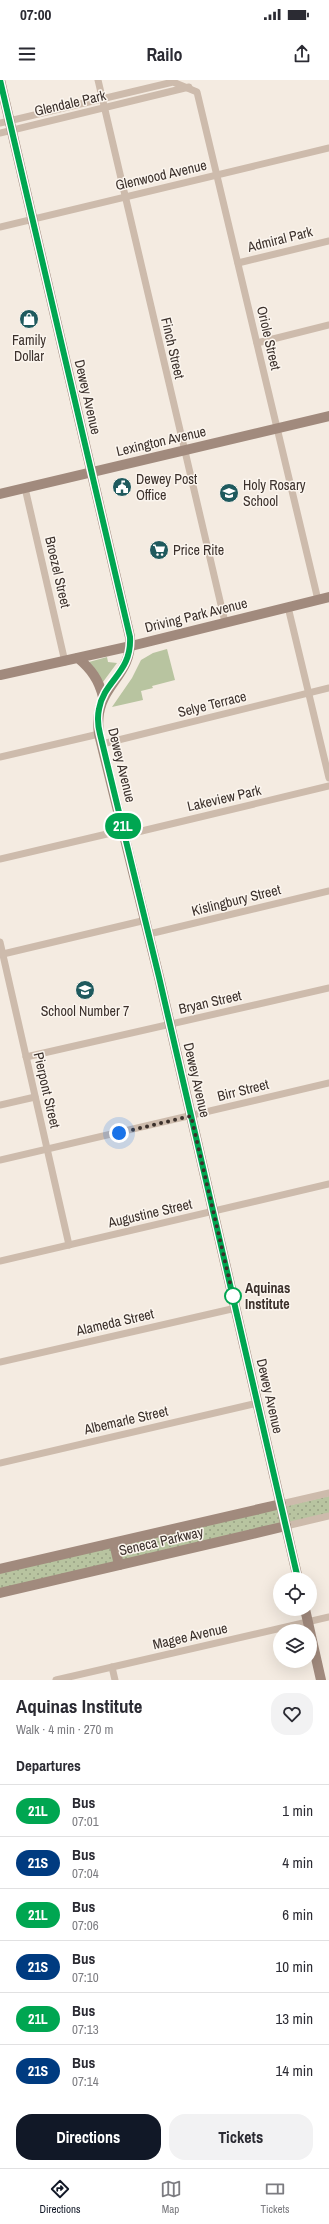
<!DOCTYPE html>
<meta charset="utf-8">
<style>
:root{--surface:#fff;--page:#f2f2f3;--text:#2b2b33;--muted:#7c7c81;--line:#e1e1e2;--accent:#111827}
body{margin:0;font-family:"Archivo Narrow",sans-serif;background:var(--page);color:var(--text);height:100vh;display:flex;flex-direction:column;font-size:15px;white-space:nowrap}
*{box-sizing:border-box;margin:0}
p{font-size:13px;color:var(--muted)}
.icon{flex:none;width:22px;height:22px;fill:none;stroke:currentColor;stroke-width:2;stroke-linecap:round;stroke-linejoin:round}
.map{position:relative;height:1600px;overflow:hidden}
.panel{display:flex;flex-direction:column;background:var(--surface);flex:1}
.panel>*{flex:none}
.badge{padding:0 8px;border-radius:13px;font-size:14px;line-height:26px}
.tools{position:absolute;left:273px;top:1492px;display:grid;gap:8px}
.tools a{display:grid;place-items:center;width:44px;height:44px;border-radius:50%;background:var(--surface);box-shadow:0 4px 16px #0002;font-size:20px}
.you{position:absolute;width:20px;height:20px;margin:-10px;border:3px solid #fff;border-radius:50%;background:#1a73e8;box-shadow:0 0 0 6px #1a73e833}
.map>.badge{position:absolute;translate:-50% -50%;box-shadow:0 0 0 2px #fff}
h2{padding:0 16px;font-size:15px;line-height:36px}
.round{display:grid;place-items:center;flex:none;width:42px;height:42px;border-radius:16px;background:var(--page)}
.headline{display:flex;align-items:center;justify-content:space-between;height:68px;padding:0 16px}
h1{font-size:19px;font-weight:700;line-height:30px}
.cta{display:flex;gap:8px;margin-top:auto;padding:8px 16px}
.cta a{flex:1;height:46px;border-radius:16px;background:var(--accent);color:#fff;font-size:16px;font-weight:700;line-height:46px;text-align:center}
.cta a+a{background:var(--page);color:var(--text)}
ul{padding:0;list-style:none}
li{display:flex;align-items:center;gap:12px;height:52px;padding:0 16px;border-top:1px solid var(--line)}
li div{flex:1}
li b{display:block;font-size:15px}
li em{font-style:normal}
li .badge{min-width:44px;font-weight:700;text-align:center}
.status{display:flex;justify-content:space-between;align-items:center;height:28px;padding:0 20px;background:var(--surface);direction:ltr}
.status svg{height:11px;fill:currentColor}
header{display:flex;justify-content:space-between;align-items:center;height:52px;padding:0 16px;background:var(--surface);font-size:18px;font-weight:700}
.tab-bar{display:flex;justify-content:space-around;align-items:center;height:56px;border-top:1px solid var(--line);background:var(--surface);font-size:11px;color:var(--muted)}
.tab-bar a{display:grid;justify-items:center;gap:2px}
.tab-bar .current{color:var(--accent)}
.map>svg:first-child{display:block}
.grass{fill:#b8c4a0}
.park{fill:url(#park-dots)}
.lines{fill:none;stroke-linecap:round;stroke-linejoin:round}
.street{stroke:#cdbbac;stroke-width:7}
.secondary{stroke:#a18a7d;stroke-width:10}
.line-casing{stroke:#fff;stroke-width:9}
.line{stroke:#00a651;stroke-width:6}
.walk{stroke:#3b302b;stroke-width:4;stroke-dasharray:0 7.2}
.stop-dot{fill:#fff;stroke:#00a651;stroke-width:2}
.labels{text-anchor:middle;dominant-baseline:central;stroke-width:3;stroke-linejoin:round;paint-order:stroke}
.street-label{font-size:14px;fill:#3b302b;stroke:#fbf5ee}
.poi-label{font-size:14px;fill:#3b302b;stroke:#fbf5ee;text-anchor:start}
.stop-label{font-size:14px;font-weight:bold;fill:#3b302b;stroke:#fbf5ee;text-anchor:start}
</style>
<div class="status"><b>07:00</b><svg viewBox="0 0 49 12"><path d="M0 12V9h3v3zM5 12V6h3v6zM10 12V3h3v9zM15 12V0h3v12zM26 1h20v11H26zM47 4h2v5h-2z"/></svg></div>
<header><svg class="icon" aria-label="menu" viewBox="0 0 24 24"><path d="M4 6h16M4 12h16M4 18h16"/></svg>Railo<svg class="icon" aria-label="share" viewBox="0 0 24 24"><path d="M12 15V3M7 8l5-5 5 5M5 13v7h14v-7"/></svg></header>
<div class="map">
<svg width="329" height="1600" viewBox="0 0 329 1600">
<defs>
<pattern id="park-dots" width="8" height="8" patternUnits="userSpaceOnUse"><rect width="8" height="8" fill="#b8c4a0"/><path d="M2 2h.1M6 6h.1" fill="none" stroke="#97a083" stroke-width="1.8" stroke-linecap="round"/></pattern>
</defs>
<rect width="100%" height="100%" fill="#f4ebe1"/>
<g class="grass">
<polygon points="167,569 175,600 152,606 153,608 141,611 143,620 112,627 132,598 141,580 153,573"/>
<polygon points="107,577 108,582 117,583 103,602 89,582"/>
</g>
<polygon class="park" points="329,1416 329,1434 0,1510 0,1493"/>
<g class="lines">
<g class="street">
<polyline points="98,0 225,542"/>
<polyline points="0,43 173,2 197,12 318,520"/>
<polyline points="0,53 189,7"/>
<polyline points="0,147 329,68"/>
<polyline points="238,183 329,161"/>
<polyline points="257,263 329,245"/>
<polyline points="25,408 65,582"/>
<polyline points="288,527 329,698"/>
<polyline points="102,664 329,608"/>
<polyline points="0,677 99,654"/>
<polyline points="125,755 329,706"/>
<polyline points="0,779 124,750"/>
<polyline points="149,854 329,811"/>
<polyline points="0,862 69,1165"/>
<polyline points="3,874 146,840"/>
<polyline points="26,977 329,908"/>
<polyline points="0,1025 35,1017"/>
<polyline points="0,1080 329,1003"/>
<polyline points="0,1181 329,1104"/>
<polyline points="0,1282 236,1228"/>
<polyline points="0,1383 258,1323"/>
<polyline points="281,1424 329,1413"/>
<polyline points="286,1446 329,1436"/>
<polyline points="112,1587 115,1600"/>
<polyline points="56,1600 329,1537"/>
</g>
<g class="secondary">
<path d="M0,0L130,557C133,600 92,605 99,654L159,897L298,1499"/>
<polyline points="0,414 329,336"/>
<path d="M78,578C91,589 99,600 103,617"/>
<polyline points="0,595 131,566 329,517"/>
<polyline points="114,1463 119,1485"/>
<polyline points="0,1489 281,1424"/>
<polyline points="0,1513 286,1446"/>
<polyline points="305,1529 321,1600"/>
</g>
</g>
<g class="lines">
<g class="line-casing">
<path id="line" d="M0,0L130,557C132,593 104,600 99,629C97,638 98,646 100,654L159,897L298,1499"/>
</g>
<use href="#line" class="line"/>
<polyline class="walk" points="119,1053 191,1036 234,1220 233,1216"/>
</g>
<defs>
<g id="shop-disc" transform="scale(1)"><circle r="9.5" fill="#1f5a5e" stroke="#fbf5ee"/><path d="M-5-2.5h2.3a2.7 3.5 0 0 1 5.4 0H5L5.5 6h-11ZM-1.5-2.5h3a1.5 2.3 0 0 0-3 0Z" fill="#fff"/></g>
<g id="civic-disc" transform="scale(1)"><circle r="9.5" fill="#1f5a5e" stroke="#fbf5ee"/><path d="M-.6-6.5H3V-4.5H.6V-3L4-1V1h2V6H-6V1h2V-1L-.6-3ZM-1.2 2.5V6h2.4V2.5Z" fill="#fff"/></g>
<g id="school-disc" transform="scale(1)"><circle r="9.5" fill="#1f5a5e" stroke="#fbf5ee"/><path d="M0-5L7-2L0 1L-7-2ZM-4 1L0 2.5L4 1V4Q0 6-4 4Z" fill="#fff"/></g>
<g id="supermarket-disc" transform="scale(1)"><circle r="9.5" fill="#1f5a5e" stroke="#fbf5ee"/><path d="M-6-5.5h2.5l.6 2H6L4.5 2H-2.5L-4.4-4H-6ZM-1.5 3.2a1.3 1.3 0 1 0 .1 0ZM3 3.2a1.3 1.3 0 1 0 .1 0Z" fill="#fff"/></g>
</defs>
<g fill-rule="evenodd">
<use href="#shop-disc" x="29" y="239"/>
<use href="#civic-disc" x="122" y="407"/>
<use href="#school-disc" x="229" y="413"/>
<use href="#supermarket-disc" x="159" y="470"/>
<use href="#school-disc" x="85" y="910"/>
</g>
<circle class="stop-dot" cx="233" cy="1216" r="8"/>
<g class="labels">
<g class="street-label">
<text transform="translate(70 23) rotate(-13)">Glendale Park</text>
<text transform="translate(161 95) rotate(-13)">Glenwood Avenue</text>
<text transform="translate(280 159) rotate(-14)">Admiral Park</text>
<text transform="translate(269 258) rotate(77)">Oriole Street</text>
<text transform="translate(173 268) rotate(77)">Finch Street</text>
<text transform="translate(88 317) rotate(77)">Dewey Avenue</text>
<text transform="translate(161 361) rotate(-13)">Lexington Avenue</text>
<text transform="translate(58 492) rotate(77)">Broezel Street</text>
<text transform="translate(196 535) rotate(-14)">Driving Park Avenue</text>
<text transform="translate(212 624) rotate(-14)">Selye Terrace</text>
<text transform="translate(122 685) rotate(76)">Dewey Avenue</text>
<text transform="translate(224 718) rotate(-13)">Lakeview Park</text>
<text transform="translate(236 820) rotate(-14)">Kislingbury Street</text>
<text transform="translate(210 922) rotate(-13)">Bryan Street</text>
<text transform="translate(197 1000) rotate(77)">Dewey Avenue</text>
<text transform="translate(47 1010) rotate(77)">Pierpont Street</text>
<text transform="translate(243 1010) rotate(-14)">Birr Street</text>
<text transform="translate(150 1133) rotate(-13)">Augustine Street</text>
<text transform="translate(115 1242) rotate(-13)">Alameda Street</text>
<text transform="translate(270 1316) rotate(77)">Dewey Avenue</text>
<text transform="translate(126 1340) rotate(-13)">Albemarle Street</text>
<text transform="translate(161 1461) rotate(-13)">Seneca Parkway</text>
<text transform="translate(190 1556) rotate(-13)">Magee Avenue</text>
</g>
<g class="poi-label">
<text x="29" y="260" text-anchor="middle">Family<tspan x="29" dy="16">Dollar</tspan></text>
<text x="136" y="399">Dewey Post<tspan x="136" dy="16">Office</tspan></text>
<text x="243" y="405">Holy Rosary<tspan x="243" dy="16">School</tspan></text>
<text x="173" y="470">Price Rite</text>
<text x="85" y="931" text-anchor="middle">School Number 7</text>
</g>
<g class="stop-label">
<text x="245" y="1208">Aquinas<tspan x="245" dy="16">Institute</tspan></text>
</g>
</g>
</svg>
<div class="tools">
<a><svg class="icon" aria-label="locate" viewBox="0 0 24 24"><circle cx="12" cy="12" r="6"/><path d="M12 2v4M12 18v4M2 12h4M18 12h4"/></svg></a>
<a><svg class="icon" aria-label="layers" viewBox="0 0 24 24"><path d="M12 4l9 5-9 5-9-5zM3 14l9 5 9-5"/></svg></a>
</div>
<div class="you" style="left:119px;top:1053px"></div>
<b class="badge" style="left:123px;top:746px;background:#00a651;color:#fff">21L</b>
</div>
<section class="panel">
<div class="headline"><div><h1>Aquinas Institute</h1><p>Walk · 4 min · 270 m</p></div><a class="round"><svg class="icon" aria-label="heart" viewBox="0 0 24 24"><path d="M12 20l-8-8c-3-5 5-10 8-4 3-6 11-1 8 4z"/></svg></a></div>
<h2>Departures</h2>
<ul>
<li><span class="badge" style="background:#00a651;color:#fff">21L</span><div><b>Bus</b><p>07:01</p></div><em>1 min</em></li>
<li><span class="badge" style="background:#003b80;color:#fff">21S</span><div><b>Bus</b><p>07:04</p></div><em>4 min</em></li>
<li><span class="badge" style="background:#00a651;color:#fff">21L</span><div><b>Bus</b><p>07:06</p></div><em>6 min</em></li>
<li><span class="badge" style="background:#003b80;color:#fff">21S</span><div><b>Bus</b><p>07:10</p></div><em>10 min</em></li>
<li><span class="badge" style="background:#00a651;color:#fff">21L</span><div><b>Bus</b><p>07:13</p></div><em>13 min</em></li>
<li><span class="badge" style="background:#003b80;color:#fff">21S</span><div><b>Bus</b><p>07:14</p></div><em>14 min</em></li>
</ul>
<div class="cta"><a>Directions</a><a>Tickets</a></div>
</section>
<nav class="tab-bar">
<a class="current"><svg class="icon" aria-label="directions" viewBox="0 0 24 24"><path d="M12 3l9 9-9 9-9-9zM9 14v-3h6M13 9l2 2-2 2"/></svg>Directions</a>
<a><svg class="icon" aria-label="map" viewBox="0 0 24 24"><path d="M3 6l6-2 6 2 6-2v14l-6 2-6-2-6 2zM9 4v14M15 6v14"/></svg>Map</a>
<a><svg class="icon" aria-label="tickets" viewBox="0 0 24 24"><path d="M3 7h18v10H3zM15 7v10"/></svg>Tickets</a>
</nav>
